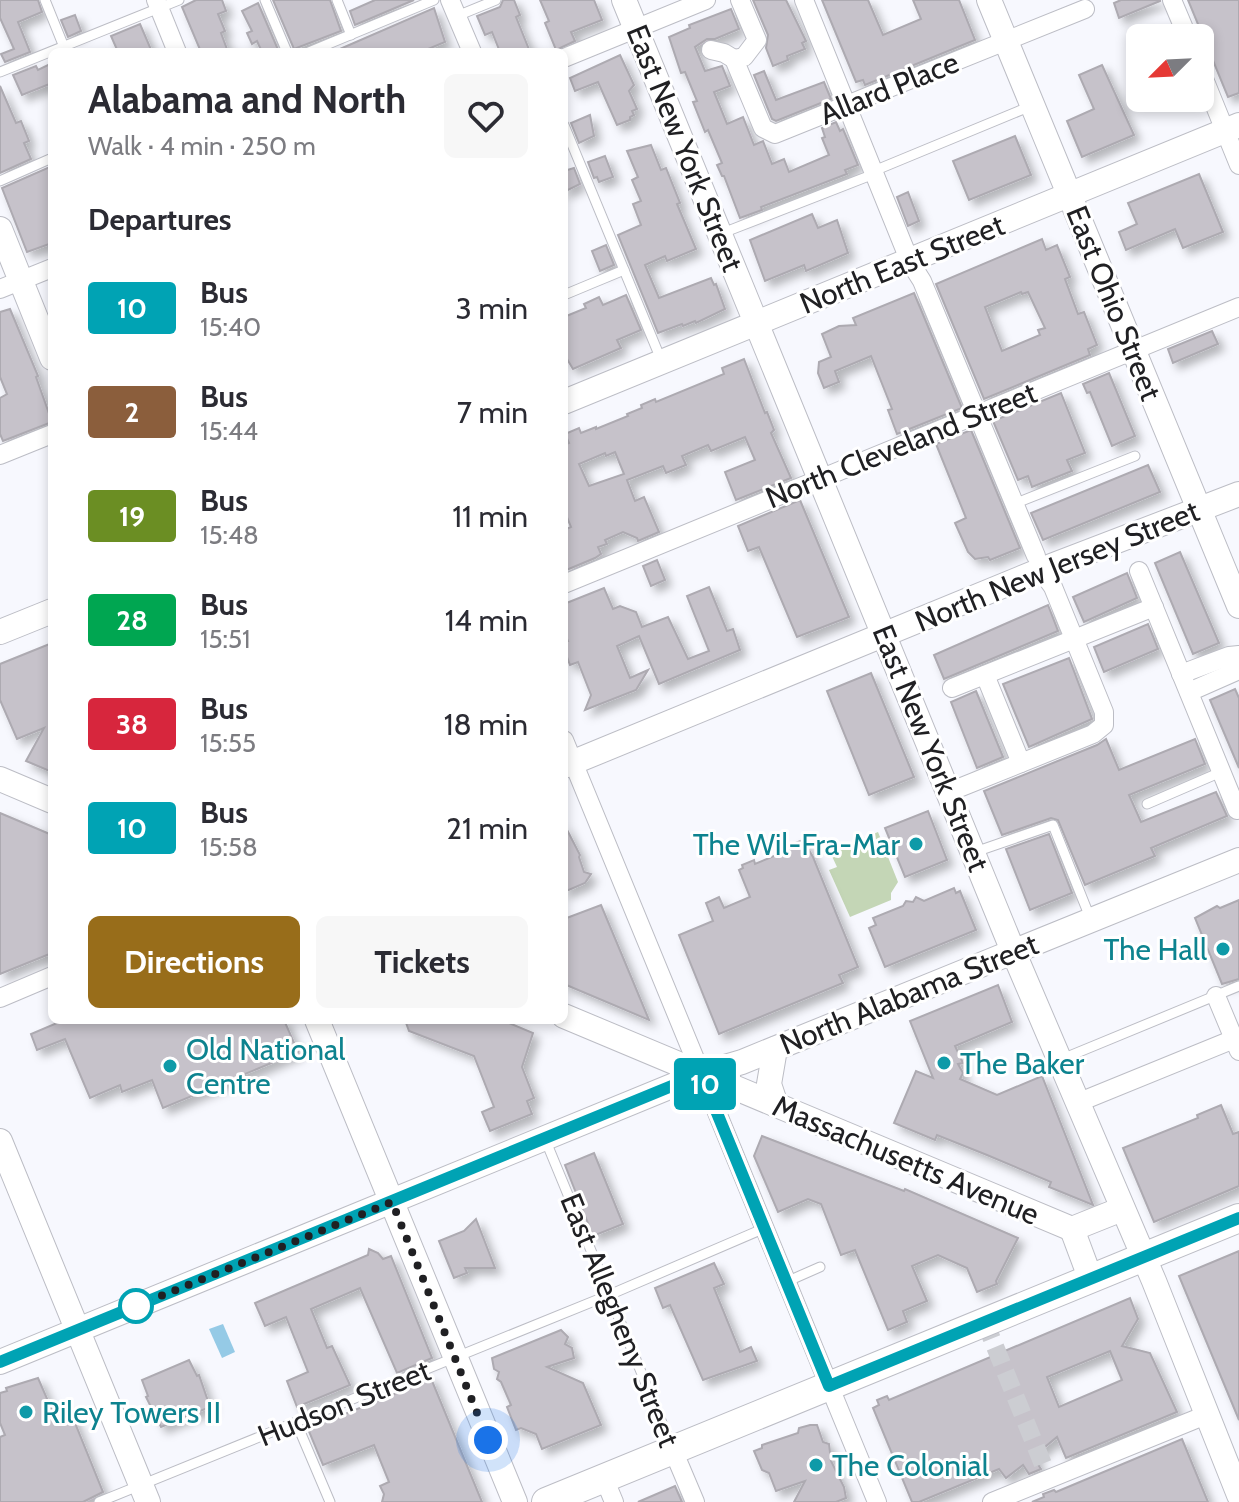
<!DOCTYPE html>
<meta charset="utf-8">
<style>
:root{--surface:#fff;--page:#f7f7f7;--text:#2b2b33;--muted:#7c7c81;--accent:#986d1a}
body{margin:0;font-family:Cabin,sans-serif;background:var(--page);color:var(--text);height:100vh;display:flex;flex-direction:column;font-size:30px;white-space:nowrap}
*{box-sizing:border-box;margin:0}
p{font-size:26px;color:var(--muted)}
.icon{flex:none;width:44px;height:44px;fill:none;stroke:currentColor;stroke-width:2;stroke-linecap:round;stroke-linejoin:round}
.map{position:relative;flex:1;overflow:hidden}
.sheet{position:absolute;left:48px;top:48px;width:520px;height:976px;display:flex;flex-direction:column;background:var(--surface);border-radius:12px;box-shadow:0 4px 12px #0003}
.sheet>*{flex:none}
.badge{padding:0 16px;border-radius:6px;font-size:28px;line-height:52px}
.needle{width:52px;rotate:246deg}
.tools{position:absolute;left:1126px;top:24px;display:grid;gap:16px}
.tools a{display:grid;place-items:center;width:88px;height:88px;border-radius:12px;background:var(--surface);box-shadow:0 4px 12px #0003;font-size:40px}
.you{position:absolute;width:40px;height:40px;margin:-20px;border:6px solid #fff;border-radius:50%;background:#1a73e8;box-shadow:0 0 0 12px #1a73e833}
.map>.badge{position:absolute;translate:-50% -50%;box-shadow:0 0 0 4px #fff}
h2{padding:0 40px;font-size:30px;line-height:72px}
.round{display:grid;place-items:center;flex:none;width:84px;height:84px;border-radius:12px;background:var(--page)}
.head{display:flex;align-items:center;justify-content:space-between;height:136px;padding:0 40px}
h1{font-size:38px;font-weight:700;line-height:60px}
.cta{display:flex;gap:16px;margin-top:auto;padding:16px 40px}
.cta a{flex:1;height:92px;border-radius:12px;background:var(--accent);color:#fff;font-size:32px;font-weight:700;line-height:92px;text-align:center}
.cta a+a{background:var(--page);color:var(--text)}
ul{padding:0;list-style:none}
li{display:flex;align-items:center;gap:24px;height:104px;padding:0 40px}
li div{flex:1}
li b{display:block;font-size:30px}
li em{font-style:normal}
li .badge{min-width:88px;font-weight:700;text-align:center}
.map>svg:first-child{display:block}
.green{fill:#c4d6b6}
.water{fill:#95cae6}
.building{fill:#c6c2ca;stroke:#adaab1;stroke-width:2;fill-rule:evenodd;filter:url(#shadow)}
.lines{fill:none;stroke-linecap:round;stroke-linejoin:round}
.street-tunnel{stroke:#cccdd2;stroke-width:18;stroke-dasharray:18 9;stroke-linecap:butt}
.lane-casing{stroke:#bcbdc5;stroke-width:11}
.street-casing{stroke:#bcbdc5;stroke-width:20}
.secondary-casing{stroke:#bcbdc5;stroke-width:26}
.primary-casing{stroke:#bcbdc5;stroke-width:30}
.lane{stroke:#fff;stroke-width:9}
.street{stroke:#fff;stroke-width:18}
.secondary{stroke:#fff;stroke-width:24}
.primary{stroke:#fff;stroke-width:28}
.line-casing{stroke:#fff;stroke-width:18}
.line{stroke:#00a3b4;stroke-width:12}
.walk{stroke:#202023;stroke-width:8;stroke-dasharray:0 14.4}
.culture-dot{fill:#0f9aa8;stroke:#fff;stroke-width:3}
.stop-dot{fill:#fff;stroke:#00a3b4;stroke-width:4}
.labels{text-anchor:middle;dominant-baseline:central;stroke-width:6;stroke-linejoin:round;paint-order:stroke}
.street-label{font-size:30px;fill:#202023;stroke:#fff}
.culture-label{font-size:30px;fill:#0d838f;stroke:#fff;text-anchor:start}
</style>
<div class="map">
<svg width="1239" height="1502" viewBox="0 0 1239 1502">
<defs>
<filter id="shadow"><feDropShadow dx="6" dy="6" stdDeviation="4" flood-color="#0004"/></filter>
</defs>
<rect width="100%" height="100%" fill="#f7f8fe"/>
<polygon class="green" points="878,832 898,882 891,893 891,900 850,917 829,870 837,867 830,852"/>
<polygon class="water" points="223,1324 235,1352 222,1358 209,1329"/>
<g class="building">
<polygon points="0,0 38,0 42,12 18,22 30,52 5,62 1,54 14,49 0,18"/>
<polygon points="196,0 222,0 226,11 218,14 225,31 221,33 228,52 201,52 182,7"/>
<polygon points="273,0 330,0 341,31 294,49"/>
<polygon points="375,0 414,0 355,25 350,11"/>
<polygon points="503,0 514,0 520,15 516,17 530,52 500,52 492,32 485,35 477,16 500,7"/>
<polygon points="540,0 594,0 602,20 571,32 575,41 556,50 545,23 549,21"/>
<polygon points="753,0 786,0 806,41 802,43 805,49 787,56 788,60 773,66 766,48 768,35"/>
<polygon points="822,0 868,0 883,35 921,19 913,0 959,0 975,40 865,85 863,80 856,82"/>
<polygon points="1121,0 1160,0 1160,1 1119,18 1114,3"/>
<polygon points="1188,0 1239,0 1239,93 1228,97"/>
<polygon points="258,3 279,52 262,52 257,41 252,44 247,33 252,31 242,11"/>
<polygon points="434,8 445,42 421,52 333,52"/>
<polygon points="731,9 739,29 715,39 707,39 695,47 705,71 722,66 730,86 714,92 727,124 743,117 754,145 763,141 772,164 784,159 789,172 829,155 822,138 825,137 822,128 836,122 840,131 843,129 858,165 845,170 847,174 761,207 762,210 740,218 724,176 722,176 717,165 722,163 708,130 705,132 693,102 697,101 685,72 681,73 669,37 690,28 689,25"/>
<polygon points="75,15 81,31 68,37 61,20"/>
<polygon points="140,24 152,52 118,52 111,36"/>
<polygon points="620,55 634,85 629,91 637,109 632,111 634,115 630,117 630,120 617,125 598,82 575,91 570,78"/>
<polygon points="52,63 52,83 22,95 13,75 36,66 38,70"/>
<polygon points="1102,65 1134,135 1082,157 1067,121 1094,109 1079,75"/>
<polygon points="764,71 776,100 824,82 831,99 776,121 772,119 754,75"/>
<polygon points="0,86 16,123 21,121 29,141 24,143 31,159 0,173"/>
<polygon points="590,115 594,136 579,143 571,123"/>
<polygon points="1015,136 1031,175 969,200 953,161"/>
<polygon points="651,145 661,170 666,168 680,203 677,204 696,249 667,261 665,256 645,265 659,298 711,278 714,285 716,284 725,309 696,323 695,321 683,326 682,324 658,333 618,235 641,225 633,204 641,201 632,180 638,177 627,151"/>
<polygon points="605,156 613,177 599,182 597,177 594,178 588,162"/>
<polygon points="52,166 52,243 27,252 2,188"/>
<polygon points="574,168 580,184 564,192 564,171"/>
<polygon points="1199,174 1223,232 1183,248 1175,229 1126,250 1119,232 1137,224 1128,203"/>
<polygon points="908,192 919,221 908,226 897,197"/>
<polygon points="812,214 818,228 837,220 848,253 806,271 804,265 765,281 750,240"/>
<path d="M1042,239L1046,250L1057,245L1070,277L1065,279L1078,314L1084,312L1097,345L1088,349L1090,355L984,399L936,284ZM1021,292L1022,294L1028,292L1045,328L1038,330L1040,335L1002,351L985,307Z"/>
<polygon points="606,245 614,265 600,271 592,251"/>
<polygon points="914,293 962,408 897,434 888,410 892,409 871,356 835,371 839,382 824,388 818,373 819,362 831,357 822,334 839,326 856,325 853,318"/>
<polygon points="626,295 641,330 617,340 621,348 573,369 564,354 564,317 586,308 584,304 599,297 603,305"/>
<polygon points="10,309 38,376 36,377 52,422 3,441 0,434 0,398 7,394 0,377 0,312"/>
<polygon points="1212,331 1218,344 1173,363 1168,349"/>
<path d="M744,359L765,413L767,412L774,430L771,433L791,478L736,500L725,472L755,460L745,437L711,451L708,445L682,456L686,465L666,473L663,466L627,480L635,501L644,497L659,532L638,541L637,538L623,532L605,540L607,544L598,547L601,554L595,558L564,571V530L571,527L564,510V445L569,443L565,434L579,428L581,433L596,427V429L628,416L627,414L642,408L641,405L655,399L656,402L724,374L722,368ZM615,452L624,474L589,486L579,464L605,453L606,456Z"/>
<polygon points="1109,373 1135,436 1112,446 1090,392 1087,393 1083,384"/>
<polygon points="1061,393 1085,453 1067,460 1072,471 1032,487 1028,476 1018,480 993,421"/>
<polygon points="971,430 1020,548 990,560 988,557 975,559 968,552 955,523 966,518 936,444"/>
<polygon points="1148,465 1160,492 1043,540 1031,513"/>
<polygon points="800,500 849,617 797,637 759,547 748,551 738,526"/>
<polygon points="1180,552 1219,643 1193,654 1155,563"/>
<polygon points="657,560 665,580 651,586 643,566"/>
<polygon points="1127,573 1137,598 1084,622 1073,597"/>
<polygon points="709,587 727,631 733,629 740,650 659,684 639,636 617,646 630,678 648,670 636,690 585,710 591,695 578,662 570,665 564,649 564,642 568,641 564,632 564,604 604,588 613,609 620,606 636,612 642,627 668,617 688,659 709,651 687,596"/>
<polygon points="1048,605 1058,631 944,679 934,655"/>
<polygon points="1148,624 1158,649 1104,672 1094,647"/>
<polygon points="52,643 52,772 26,761 44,728 17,739 0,700 0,664"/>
<polygon points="1069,658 1092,719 1029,747 1003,684"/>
<polygon points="871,673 914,777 869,795 827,691"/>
<polygon points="1235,689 1239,698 1239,768 1210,700"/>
<polygon points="976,691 1003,757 977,768 951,702"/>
<polygon points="1106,739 1119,770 1195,739 1205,764 1129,795 1141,822 1216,792 1227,816 1151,848 1155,856 1085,885 1058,820 1051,818 1002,835 984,791 1097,745"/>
<polygon points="928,811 947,860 905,877 885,828"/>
<polygon points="0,813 52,835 52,953 0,974"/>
<polygon points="564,824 580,855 579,857 584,872 591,874 585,883 564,892"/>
<polygon points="1049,834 1072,893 1030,910 1006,849"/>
<polygon points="803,840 813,857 858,967 839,975 843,983 719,1034 679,935 713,921 706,903 719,897 724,908 750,897 739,870 743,868 742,865 754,860 755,864 791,849 790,845"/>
<polygon points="954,888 956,893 960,891 976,930 885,967 869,928 876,925 873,918 903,906 906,901 913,902 916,897 924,901"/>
<polygon points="1239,900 1239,979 1222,984 1195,918 1217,906 1220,908"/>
<polygon points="601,905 632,979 649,1020 564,984 564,919"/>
<polygon points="998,985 1012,1022 955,1046 963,1063 958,1064 963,1073 960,1079 997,1095 1042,1076 1093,1205 1049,1187 1051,1182 987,1155 937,1135 935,1140 894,1123 916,1071 933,1078 910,1021"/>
<polygon points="64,1020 284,1020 298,1052 163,1108 152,1080 122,1092 120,1085 90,1098 65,1039 37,1050 31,1034"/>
<polygon points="405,1020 502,1020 533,1033 522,1067 534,1098 527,1101 532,1114 490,1131 482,1112 494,1107 474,1056 409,1031"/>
<polygon points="1221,1105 1233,1134 1239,1132 1239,1186 1154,1222 1123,1148 1198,1118 1197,1115"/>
<polygon points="762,1136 904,1191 905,1189 1018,1238 996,1281 997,1284 977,1292 967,1268 938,1255 912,1266 927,1301 903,1311 907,1322 888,1330 855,1250 841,1255 821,1204 808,1199 778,1212 754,1156"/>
<polygon points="594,1153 623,1224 593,1236 565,1165"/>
<polygon points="476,1219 495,1268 465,1268 467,1273 454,1278 439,1241 464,1231"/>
<polygon points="369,1249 378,1253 383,1259 391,1256 432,1358 397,1373 360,1288 311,1309 327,1348 332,1346 350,1385 297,1407 287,1381 308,1372 286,1317 265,1326 255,1303 368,1255"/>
<polygon points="1239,1251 1239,1420 1179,1276"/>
<polygon points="714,1263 724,1284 714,1288 740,1352 751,1347 757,1361 703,1380 670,1305 663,1308 655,1288"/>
<path d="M1130,1298L1138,1319L1122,1346L1150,1353L1177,1412L1066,1458L1057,1437L1033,1457L1041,1469L1029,1474L1023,1465L1006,1478L999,1469L919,1502H912L873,1408L879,1405L877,1400L887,1396L889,1400ZM1110,1351L1122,1380L1059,1407L1047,1377Z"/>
<polygon points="561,1330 568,1337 565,1344 572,1348 574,1358 547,1367 583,1383 601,1425 542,1449 536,1434 521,1428 516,1430 507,1407 511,1405 501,1382 497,1379 499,1372 494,1369 492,1358"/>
<polygon points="189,1360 197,1376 199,1375 210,1407 161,1427 146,1397 148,1396 142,1380"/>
<polygon points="430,1376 482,1502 382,1502 384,1494 380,1486 389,1482 374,1445 323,1465 308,1429 404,1390 402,1387"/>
<polygon points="38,1378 54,1415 69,1408 103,1492 83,1502 0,1502 0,1437 5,1435 0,1423 0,1393 7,1391 6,1388"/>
<polygon points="810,1425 817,1425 823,1442 829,1444 831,1461 844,1487 846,1498 836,1502 794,1502 805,1481 776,1491 769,1473 762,1470 754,1451 762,1448 762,1445 798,1433 799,1428"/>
<polygon points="1182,1439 1208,1502 1032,1502 1044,1497 1043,1494 1054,1490 1056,1492"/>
<polygon points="675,1486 682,1502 638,1502"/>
</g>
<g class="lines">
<polyline class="street-tunnel" points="985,1322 1049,1479"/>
<g class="lane-casing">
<g id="lane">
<polyline points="45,0 66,52"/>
<polyline points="265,0 287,52"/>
<polyline points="337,0 351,35"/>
<polyline points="457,16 496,0"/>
<polyline points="309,52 434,0"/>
<polyline points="0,72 179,0"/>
<polyline points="564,125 624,270 564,295"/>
<polyline points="0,181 52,158"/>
<polyline points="720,234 874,174 881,168 1031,106"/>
<polyline points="624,270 662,362"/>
<polyline points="1014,504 1135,456"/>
<polyline points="1147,804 1221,772"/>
<polyline points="975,852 1053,825 1091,920"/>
<polyline points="1062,1059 1239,986"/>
<polyline points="545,1139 672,1447"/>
<polyline points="786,1282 820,1267"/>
<polyline points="296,1422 330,1502"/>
<polyline points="99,1502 609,1295 765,1228"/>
</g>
</g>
<g class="street-casing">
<g id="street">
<polyline points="156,0 177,52"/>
<polyline points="450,0 472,52"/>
<polyline points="740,0 757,40 744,57 734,59 763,128 775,134 1085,9"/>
<polyline points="804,0 910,262 922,281 1036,556"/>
<polyline points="1172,0 1188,38"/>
<polyline points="711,50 724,53 734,59"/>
<polyline points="564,58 706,0"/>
<polyline points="1200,69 1239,165"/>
<polyline points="0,289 52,268"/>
<polyline points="0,455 52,434"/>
<polyline points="1139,571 1237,810"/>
<polyline points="564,584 1239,307"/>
<polyline points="1181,674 1229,656 1239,655"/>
<polyline points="985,675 1021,763"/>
<polyline points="952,688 1154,607"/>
<polyline points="1189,692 1239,670"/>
<polyline points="564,740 877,1502"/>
<polyline points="949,792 1093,734 1104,725 1104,712 1053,587 1041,570"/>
<polyline points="1216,996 1239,1051"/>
<polyline points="0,998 52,976"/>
<polyline points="1077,1103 1239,1037"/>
<polyline points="673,1450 695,1502"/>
<polyline points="604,1478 614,1502"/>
<polyline points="992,1502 1206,1415"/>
</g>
</g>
<g class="secondary-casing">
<g id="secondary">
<polyline points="624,0 1013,951 1154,1281 1239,1495"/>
<polyline points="989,0 1239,606"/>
<polyline points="0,229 52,358"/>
<polyline points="564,402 1239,125"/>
<polyline points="0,632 52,611"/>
<polyline points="564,766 1041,570 1239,494"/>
<polyline points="0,779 52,801"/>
<polyline points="564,1016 1072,1229 1122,1209"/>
<polyline points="317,1020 515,1502"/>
<polyline points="775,1049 769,1084 776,1105"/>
<polyline points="0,1141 148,1502"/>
<polyline points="1072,1229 1091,1280"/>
<polyline points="0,1362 701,1074 742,1062 1239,860"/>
</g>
</g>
<g class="primary-casing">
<polyline id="primary" points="546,1502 1239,1218"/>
</g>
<use href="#lane" class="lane"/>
<use href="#street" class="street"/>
<use href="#secondary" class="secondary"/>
<use href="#primary" class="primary"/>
</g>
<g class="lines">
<g class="line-casing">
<polyline id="line" points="0,1362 701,1074 829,1386 1239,1218"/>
</g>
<use href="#line" class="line"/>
<polyline class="walk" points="136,1306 129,1309 392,1202 488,1440"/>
</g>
<g class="culture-dot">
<circle cx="916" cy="844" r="8"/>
<circle cx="1223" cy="949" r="8"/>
<circle cx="944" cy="1063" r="8"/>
<circle cx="170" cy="1066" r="8"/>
<circle cx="26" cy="1412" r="8"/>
<circle cx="816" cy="1465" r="8"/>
</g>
<circle class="stop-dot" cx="136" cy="1306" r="16"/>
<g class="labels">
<g class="street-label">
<text transform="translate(889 88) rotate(-22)">Allard Place</text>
<text transform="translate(685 148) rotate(68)">East New York Street</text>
<text transform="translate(902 264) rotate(-22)">North East Street</text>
<text transform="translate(1114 303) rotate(68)">East Ohio Street</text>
<text transform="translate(901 445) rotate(-22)">North Cleveland Street</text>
<text transform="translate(1057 566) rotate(-22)">North New Jersey Street</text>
<text transform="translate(931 748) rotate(68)">East New York Street</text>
<text transform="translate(909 994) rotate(-22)">North Alabama Street</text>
<text transform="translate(906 1160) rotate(23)">Massachusetts Avenue</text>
<text transform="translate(620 1320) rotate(68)">East Allegheny Street</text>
<text transform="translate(344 1403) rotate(-22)">Hudson Street</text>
</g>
<g class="culture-label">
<text x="900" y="844" text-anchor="end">The Wil-Fra-Mar</text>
<text x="1207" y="949" text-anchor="end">The Hall</text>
<text x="186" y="1049">Old National<tspan x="186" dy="34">Centre</tspan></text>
<text x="960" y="1063">The Baker</text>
<text x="42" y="1412">Riley Towers II</text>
<text x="832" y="1465">The Colonial</text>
</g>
</g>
</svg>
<div class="tools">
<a><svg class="needle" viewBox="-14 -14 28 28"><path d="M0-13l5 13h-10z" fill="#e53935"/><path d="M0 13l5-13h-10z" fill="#7c7c81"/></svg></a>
</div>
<div class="you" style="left:488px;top:1440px"></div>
<b class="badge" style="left:705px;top:1084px;background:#00a3b4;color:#fff">10</b>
<section class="sheet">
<div class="head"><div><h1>Alabama and North</h1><p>Walk · 4 min · 250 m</p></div><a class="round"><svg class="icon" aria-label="heart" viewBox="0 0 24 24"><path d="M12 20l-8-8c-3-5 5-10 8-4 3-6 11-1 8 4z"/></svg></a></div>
<h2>Departures</h2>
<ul>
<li><span class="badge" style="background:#00a3b4;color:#fff">10</span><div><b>Bus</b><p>15:40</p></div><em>3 min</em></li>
<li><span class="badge" style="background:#8b5e3c;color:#fff">2</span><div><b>Bus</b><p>15:44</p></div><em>7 min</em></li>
<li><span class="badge" style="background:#6b8e23;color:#fff">19</span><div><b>Bus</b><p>15:48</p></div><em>11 min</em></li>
<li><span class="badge" style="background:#00a651;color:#fff">28</span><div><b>Bus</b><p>15:51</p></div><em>14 min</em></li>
<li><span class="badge" style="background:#d7263d;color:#fff">38</span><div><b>Bus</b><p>15:55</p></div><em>18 min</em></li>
<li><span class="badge" style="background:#00a3b4;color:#fff">10</span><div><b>Bus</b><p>15:58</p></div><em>21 min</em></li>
</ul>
<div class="cta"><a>Directions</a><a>Tickets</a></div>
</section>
</div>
